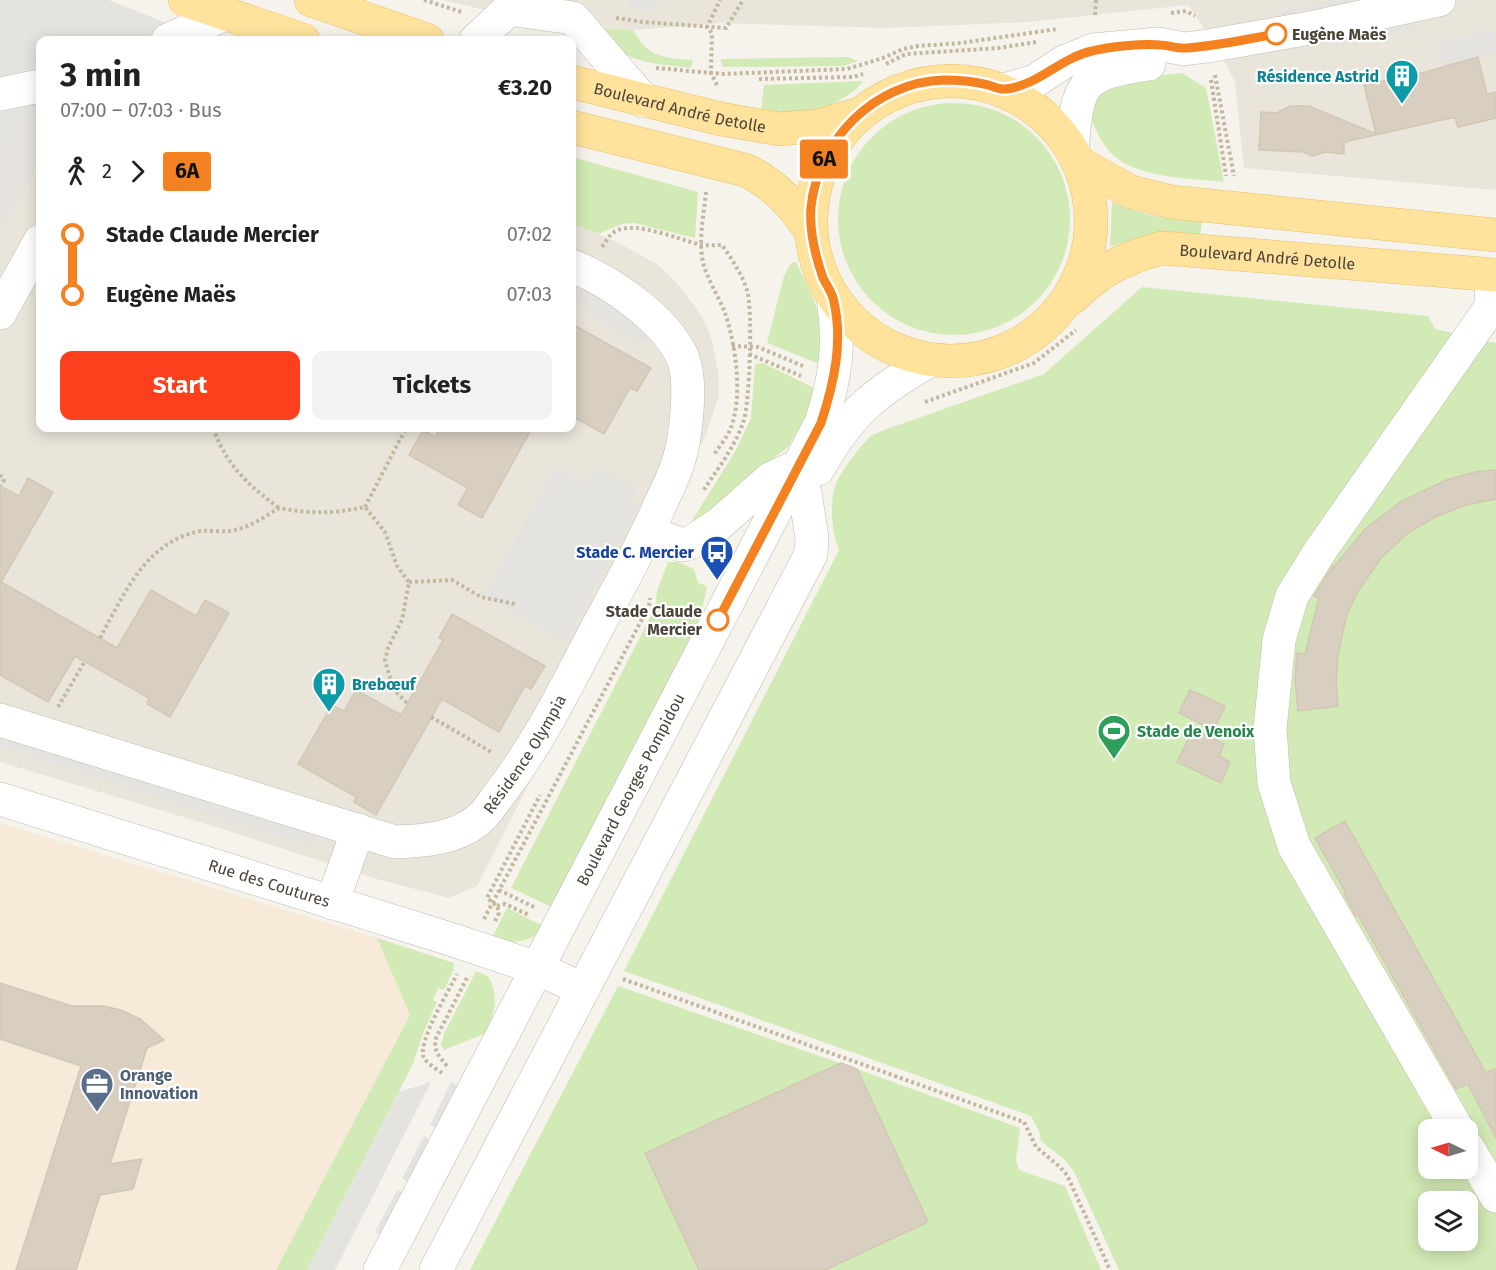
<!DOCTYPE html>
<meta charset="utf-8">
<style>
:root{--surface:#fff;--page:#f2f2f2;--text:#202124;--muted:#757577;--accent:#fc3f1d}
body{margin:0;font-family:"Fira Sans",sans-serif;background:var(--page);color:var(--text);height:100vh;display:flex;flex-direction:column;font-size:22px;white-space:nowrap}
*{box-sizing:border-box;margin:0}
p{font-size:20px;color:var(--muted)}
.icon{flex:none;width:33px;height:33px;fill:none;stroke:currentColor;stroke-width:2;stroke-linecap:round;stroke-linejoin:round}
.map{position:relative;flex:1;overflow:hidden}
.sheet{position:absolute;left:36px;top:36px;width:540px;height:396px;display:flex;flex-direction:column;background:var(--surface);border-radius:12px;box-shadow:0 3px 15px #0003}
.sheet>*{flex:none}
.badge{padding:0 12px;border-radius:4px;font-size:21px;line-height:39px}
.needle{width:39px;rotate:275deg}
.tools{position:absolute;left:1418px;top:1119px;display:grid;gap:12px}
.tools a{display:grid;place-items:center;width:60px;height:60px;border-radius:12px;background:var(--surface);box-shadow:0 3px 15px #0003;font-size:30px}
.map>.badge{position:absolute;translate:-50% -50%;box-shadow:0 0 0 3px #fff}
.legs{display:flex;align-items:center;gap:9px;height:66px;padding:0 24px;font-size:20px}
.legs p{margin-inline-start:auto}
.summary{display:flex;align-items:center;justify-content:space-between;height:102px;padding:0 24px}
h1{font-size:33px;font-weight:700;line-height:45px}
.button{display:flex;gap:12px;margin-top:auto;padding:12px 24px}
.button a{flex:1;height:69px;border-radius:12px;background:var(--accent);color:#fff;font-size:24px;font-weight:700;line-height:69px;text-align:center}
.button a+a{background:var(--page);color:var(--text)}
ul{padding:0 24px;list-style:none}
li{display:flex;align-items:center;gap:21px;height:60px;font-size:22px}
li i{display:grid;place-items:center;width:9px;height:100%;margin:0 8px;background:currentColor}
li i::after{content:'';width:15px;height:15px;margin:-8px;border:4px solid;border-radius:50%;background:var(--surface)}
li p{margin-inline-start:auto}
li:first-child i{background:linear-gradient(#0000 50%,currentColor 0)}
li:last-child i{background:linear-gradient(currentColor 50%,#0000 0)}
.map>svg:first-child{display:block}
.residential{fill:#eae5da}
.commercial{fill:#f7ead8}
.industrial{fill:#e6e2dd}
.green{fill:#d2eab5;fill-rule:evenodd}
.parking{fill:#e5e3e0}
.building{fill:#d8cfc1;stroke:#d3c7b4;stroke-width:1.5}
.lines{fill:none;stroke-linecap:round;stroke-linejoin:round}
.minor-casing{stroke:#c2bbae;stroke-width:34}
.major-casing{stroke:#e6c16a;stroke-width:34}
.path{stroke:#c4b79f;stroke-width:4;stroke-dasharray:3 3;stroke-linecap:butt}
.minor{stroke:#fff;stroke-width:33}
.major{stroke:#ffe39c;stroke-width:33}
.line-1-casing{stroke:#fff;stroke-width:14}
.line-1{stroke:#f58220;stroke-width:9}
.stop-1-dot{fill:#fff;stroke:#f58220;stroke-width:3}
.labels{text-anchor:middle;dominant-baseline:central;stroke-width:4.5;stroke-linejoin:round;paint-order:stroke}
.stop-label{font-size:16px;font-weight:bold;fill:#4b4439;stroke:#fff;text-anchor:start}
.culture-label{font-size:16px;font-weight:bold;fill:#0d838f;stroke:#fff;text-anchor:end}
.street-label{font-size:16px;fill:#4b4439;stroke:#fff}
.transit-label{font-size:16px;font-weight:bold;fill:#164399;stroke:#fff;text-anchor:end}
.leisure-label{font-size:16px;font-weight:bold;fill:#27864d;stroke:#fff;text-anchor:start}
.service-label{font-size:16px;font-weight:bold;fill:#4e5e75;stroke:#fff;text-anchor:start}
</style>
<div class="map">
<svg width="1496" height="1270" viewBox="0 0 1496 1270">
<rect width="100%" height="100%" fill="#f6f3ec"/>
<g class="residential">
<polygon points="442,0 1496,0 1496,190 1244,168 1235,82 1216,45 1188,5 1028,22 886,28 720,23 633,30 561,24 512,16"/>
<polygon points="40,160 40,428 572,428 572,223 617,242 658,265 676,282 697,309 706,324 713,345 719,377 719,396 705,437 477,886 449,898 377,879 203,823 0,762 0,232"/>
</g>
<polygon class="commercial" points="0,823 377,938 410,1015 276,1270 0,1270"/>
<polygon class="industrial" points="0,0 108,0 209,40 40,40 40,160 0,232"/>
<g class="green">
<path d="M604,28L633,30C649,58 663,58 693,60L691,68C662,64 612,64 604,28Z"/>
<polygon points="848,57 858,61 843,66 723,67 720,59"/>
<path d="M1182,73L1206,88L1224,182C1189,178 1134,179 1109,151C1100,140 1095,128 1089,114L1103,87L1120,80Z"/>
<path d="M863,81C853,98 813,114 793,116C783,116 771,113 761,112L764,85Z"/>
<circle cx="954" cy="219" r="116"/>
<polygon points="572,157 698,192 695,238 634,223 622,224 598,234 572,223"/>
<path d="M1112,202C1141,216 1170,219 1202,222L1200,236C1169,229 1139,237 1110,247Z"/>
<polygon points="796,262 813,297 822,325 827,367 767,343 784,276 791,263"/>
<path d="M1142,287L1428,316L1435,329L1496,343V1270H1119L1074,1172L1066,1161L1041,1141L1039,1131L1031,1116L624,971L839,550C832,533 830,509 834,490C837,476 860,446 871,436C875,434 880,432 884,430L1044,374ZM1428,1130H1467V1168H1428ZM1428,1202H1467V1240H1428Z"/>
<polygon points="763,363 814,388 809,411 788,447 688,527 736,450 751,418 755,364"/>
<polygon points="668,562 678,562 694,569 698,583 707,586 702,611 678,677 556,909 511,888 655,608 657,591"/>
<path d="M507,908L545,927C531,943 511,945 492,938Z"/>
<polygon points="377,938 454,963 453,971 444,990 438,988 433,1000 437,1002 424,1031 412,1066 307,1270 276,1270 410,1015"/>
<path d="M476,971L489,977C499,1000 495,1010 486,1033L444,1050L441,1045L444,1034Z"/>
<polygon points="618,986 857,1069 1020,1128 1016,1160 1019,1170 1065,1186 1101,1270 470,1270"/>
</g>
<g class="parking">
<polygon points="0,0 108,0 203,38 197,40 40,40 40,104 25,120 0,162"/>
<polygon points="629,0 658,0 656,11 628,7"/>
<polygon points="1335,0 1355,0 1356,6 1274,23 1272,14"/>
<polygon points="1412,20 1414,29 1332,47 1330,38"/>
<polygon points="1493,30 1496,52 1442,67 1437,44"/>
<polygon points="583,286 621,308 649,334 637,345 578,304"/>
<polygon points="599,467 637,489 627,507 638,506 564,644 559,638 485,595 555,468 588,486"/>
<polygon points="0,727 317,831 311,847 0,746"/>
<polygon points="431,1082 335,1270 307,1270 399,1092"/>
<polygon points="451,1082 459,1086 437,1128 430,1125"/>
<polygon points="424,1136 431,1140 410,1182 402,1179"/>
<polygon points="397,1190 404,1193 382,1236 375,1232"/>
</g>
<g class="building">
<polygon points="1478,57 1487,94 1496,92 1496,118 1458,127 1455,118 1451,118 1344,142 1344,154 1325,152 1313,156 1303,152 1259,150 1261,112 1277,113 1290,106 1309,106 1376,134 1364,85 1422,73"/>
<polygon points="572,324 651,368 637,391 630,388 604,434 572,416"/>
<polygon points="440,428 532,428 482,518 458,505 468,488 409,455 423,430 435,437"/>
<polygon points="1496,470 1496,499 1466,505 1435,517 1408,533 1381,558 1357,593 1347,614 1338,654 1336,681 1338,706 1298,711 1295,680 1297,653 1305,654 1319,598 1314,596 1333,566 1334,567 1365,529 1399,503 1446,480 1475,472"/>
<polygon points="28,478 53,492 1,582 117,648 151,590 196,616 205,600 229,613 170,717 147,704 149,698 75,656 48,702 0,675 0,486 19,496"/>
<polygon points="452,614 545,666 531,689 525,686 499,732 442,699 376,815 354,802 356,797 298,764 332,705 344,711 356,690 401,715 443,640 439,638"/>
<polygon points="1190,690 1225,706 1214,730 1179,713"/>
<polygon points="1193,729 1224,744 1219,756 1230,762 1221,783 1177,762"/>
<polygon points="1345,821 1486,1073 1496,1068 1496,1138 1468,1084 1456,1089 1358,915 1356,916 1344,894 1346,893 1315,838"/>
<polygon points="0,983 72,1006 103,1006 121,1010 140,1019 164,1040 147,1048 110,1164 142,1159 133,1189 100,1195 76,1270 16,1270 81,1066 0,1039"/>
<polygon points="841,1063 857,1069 928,1222 825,1270 699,1270 645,1153"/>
</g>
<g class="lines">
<g class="minor-casing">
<g id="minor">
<polyline points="168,40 225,14"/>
<polyline points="476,40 509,9 573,18 644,101"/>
<polyline points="1004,90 1035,81 1064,62 1093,50 1158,44 1184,49 1208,46 1310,28 1439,0"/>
<polyline points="0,94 40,86"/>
<path d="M1072,150C1078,82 1080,74 1149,64"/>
<polyline points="0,313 40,241"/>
<path d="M818,469C849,413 876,391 931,360"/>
<polyline points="648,532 682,545 690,543 718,525 770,479 798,466"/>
<path id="s1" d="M0,720L395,842C424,841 454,839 477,821C486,815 493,802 500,793C540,742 568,683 598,626C620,586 642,546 660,505C666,491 674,477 678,463C686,439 693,379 682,356C664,318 610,281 572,266"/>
<path id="s2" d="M0,799L450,939L537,968L582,989"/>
<polyline points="332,903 358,830"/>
<polyline points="1458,1130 1294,846 1274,783 1270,729 1279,640 1292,596 1320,551 1491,307 1492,275"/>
<polyline points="1467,1146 1496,1196"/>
<path id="s3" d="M380,1270L821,423C836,377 840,345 833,297"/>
<polyline points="436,1270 811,554 812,538 805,493"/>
</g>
</g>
<g class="major-casing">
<g id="major">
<polyline points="185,0 303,40"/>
<polyline points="311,0 427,40"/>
<circle cx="951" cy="221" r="140"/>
<path id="s4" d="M572,82L721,119L779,129L817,126L859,114"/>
<path d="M572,127L745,170C775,184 793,205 811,231"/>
<polyline points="1079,163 1131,192 1172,202 1496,235"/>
<path id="s5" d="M1072,298C1102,269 1122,259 1162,248L1496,275"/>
</g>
</g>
<g class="path">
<polyline points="424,0 462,12"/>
<polyline points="1171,13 1186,11 1195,16"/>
<polyline points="1095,15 1096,0"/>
<polyline points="616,18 643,22 726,28 743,0"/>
<polyline points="886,64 906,54 999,48 1036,42"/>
<polyline points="656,68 724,74 847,69 883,58 903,49 918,46 961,43 1057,29"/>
<polyline points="1215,75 1234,176"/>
<polyline points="759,79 853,77 863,74"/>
<polyline points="1211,80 1226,176"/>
<polyline points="717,85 711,73 712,33 707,27 720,0"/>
<path d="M706,192C704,214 698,240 703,262C706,277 719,297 725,313C736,345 744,401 729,432C725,440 718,448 714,455"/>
<path d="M602,247C607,240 610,233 618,230C638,222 678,239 698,244C706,246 714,245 722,245C731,258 742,274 747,290C753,309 750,404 743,423C734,448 717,470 703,491"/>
<polyline points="732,346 758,347 803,366"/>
<polyline points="749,354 801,376"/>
<polyline points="925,402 1034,363 1076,330"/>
<path d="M213,428C227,466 247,484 279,508"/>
<polyline points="0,475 4,480 0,485"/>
<polyline points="365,507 406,428"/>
<polyline points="409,582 452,580 481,597 515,604"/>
<path d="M100,638C124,594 146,541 201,531C210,530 220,532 229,531C248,529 264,517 279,508C313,514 331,514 365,507L385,532L397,566L409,582L402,620L388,648L385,661L394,690L407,703"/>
<polyline points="58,707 85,661"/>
<polyline points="431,717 493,753"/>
<polyline points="499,890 536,908"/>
<polyline points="497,906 505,904 529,915"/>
<polyline points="484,919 649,606 650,598"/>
<polyline points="495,921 499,913 497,906 487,898 540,795"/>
<polyline points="623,979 1024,1122 1036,1147 1060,1167 1067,1175 1110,1270"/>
<path d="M447,1066C439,1056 433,1050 436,1038L468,976"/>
<path d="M442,1073C437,1069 427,1064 424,1058C416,1044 450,989 457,974"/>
</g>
<use href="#minor" class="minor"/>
<use href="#major" class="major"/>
</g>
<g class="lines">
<g class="line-1-casing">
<path id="line-1" d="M718,620L821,423C834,383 844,340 833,298C831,291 826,284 823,278C815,255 809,231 811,207C818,140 874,82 944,80C957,80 971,81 984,84C991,85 999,90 1006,89C1039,85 1060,58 1092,51C1108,47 1144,43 1160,45C1169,45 1178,49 1187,48C1217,46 1247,39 1276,34"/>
</g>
<use href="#line-1" class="line-1"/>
</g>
<defs>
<g id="building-pin" transform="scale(1.725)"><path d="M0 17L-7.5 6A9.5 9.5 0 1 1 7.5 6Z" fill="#0f9aa8" stroke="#fff"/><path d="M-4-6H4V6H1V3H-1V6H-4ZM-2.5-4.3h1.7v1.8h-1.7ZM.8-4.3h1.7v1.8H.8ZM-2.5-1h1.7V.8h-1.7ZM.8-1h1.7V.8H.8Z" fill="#fff"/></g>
<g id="bus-pin" transform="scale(1.725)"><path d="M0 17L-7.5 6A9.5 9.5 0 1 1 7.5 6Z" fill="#1a4fb4" stroke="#fff"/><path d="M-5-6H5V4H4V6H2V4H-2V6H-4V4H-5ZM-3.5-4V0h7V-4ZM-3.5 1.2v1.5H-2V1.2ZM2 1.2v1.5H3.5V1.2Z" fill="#fff"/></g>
<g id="stadium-pin" transform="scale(1.725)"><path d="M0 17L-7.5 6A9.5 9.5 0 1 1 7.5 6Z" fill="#2e9e5b" stroke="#fff"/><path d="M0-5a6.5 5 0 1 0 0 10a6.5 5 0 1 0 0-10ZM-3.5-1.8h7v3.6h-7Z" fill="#fff"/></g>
<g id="office-pin" transform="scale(1.725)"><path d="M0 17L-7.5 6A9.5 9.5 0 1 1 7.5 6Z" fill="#5c6f8a" stroke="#fff"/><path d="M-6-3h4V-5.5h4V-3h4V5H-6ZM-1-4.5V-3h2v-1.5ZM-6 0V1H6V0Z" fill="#fff"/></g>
</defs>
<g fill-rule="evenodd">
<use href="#building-pin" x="1402" y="76"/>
<use href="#bus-pin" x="717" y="552"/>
<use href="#building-pin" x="329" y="684"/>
<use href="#stadium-pin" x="1114" y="731"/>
<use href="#office-pin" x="97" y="1084"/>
</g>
<g class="stop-1-dot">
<circle cx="1276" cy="34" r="10"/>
<circle cx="718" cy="620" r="10"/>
</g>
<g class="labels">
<g class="stop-label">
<text x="1292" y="34">Eugène Maës</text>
<text x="702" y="611" text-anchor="end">Stade Claude<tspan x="702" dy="18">Mercier</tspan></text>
</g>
<g class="culture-label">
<text x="1379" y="76">Résidence Astrid</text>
<text x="352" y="684" text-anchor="start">Brebœuf</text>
</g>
<g class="street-label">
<text stroke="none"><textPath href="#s4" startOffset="111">Boulevard André Detolle</textPath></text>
<text stroke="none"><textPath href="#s5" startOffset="210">Boulevard André Detolle</textPath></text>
<text stroke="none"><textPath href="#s1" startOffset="582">Résidence Olympia</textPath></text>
<text stroke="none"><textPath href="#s3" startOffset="542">Boulevard Georges Pompidou</textPath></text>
<text stroke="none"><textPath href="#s2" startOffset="282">Rue des Coutures</textPath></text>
</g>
<g class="transit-label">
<text x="694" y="552">Stade C. Mercier</text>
</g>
<g class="leisure-label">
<text x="1137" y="731">Stade de Venoix</text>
</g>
<g class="service-label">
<text x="120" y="1075">Orange<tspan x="120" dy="18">Innovation</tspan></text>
</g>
</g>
</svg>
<div class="tools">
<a><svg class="needle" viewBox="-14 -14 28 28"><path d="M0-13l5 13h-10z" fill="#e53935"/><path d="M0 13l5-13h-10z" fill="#757577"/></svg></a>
<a><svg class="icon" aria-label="layers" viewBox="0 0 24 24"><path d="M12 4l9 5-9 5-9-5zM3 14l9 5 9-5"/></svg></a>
</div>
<b class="badge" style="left:824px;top:159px;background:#f58220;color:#111">6A</b>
<section class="sheet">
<div class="summary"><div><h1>3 min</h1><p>07:00 – 07:03 · Bus</p></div><b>€3.20</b></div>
<div class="legs"><svg class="icon" aria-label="walk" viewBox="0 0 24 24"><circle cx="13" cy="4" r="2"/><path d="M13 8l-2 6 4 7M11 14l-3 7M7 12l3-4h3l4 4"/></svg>2<svg class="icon" aria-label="forward" viewBox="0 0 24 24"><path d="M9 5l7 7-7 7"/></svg><b class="badge" style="background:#f58220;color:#111">6A</b></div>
<ul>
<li><i style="color:#f58220"></i><b>Stade Claude Mercier</b><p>07:02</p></li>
<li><i style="color:#f58220"></i><b>Eugène Maës</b><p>07:03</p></li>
</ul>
<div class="button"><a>Start</a><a>Tickets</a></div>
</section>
</div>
